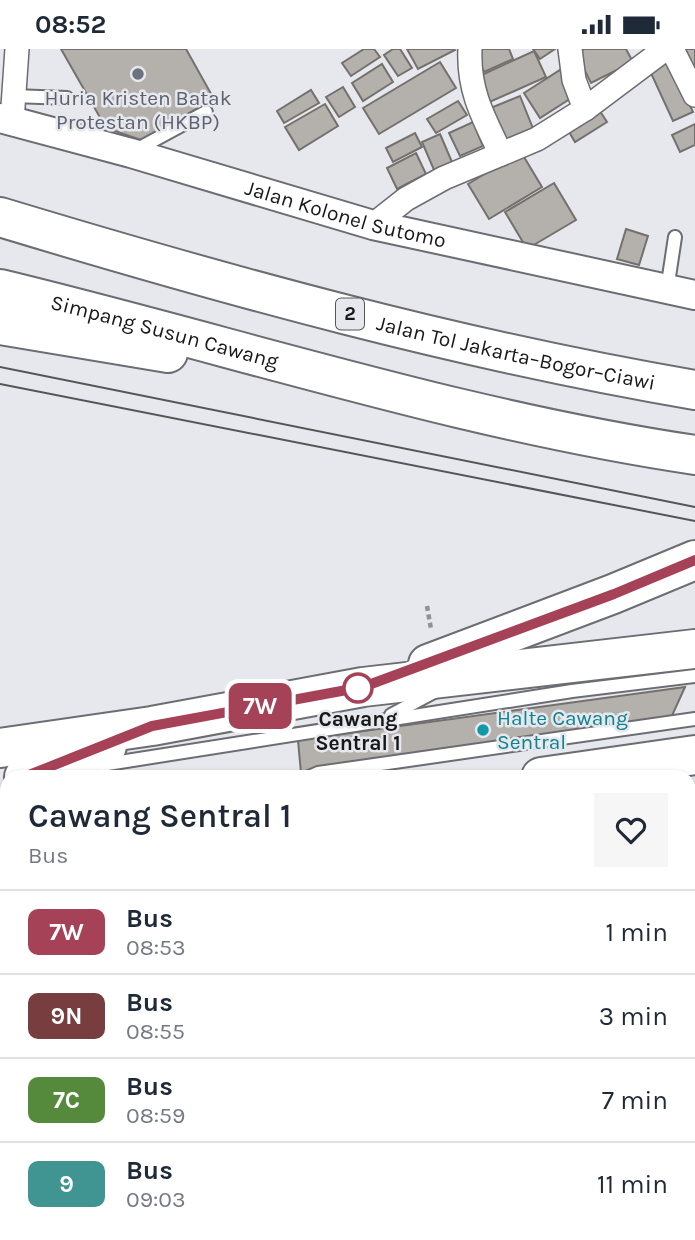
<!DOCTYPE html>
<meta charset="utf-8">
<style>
:root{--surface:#fff;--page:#f6f6f7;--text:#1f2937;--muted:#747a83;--line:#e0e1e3}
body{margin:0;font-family:Karla,sans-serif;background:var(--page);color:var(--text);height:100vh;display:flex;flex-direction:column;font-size:26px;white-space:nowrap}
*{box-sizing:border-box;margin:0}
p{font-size:23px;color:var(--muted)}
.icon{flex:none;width:38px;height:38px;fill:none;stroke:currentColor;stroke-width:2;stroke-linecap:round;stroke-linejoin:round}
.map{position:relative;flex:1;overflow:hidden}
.panel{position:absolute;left:0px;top:721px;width:696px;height:471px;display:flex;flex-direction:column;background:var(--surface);border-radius:21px 21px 0 0;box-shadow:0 2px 5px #0004}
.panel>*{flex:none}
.badge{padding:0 14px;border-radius:10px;font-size:24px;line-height:46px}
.map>.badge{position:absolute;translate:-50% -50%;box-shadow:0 0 0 4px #fff}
.round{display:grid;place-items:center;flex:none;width:74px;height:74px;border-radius:0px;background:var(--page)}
.headline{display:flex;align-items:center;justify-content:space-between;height:119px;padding:0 28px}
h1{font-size:33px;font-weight:600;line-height:52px}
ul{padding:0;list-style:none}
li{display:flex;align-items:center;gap:21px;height:84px;padding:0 28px;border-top:2px solid var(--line)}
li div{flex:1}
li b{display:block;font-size:26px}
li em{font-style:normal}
li .badge{min-width:77px;font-weight:700;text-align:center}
.status{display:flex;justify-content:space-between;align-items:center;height:49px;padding:0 35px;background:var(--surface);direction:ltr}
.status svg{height:19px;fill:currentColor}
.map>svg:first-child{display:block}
.building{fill:#b4b0ac;stroke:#74706d;stroke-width:2}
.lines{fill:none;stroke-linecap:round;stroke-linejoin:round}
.service-casing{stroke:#6c6d72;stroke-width:16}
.minor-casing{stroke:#6c6d72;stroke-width:26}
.tertiary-casing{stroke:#6c6d72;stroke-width:32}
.trunk-casing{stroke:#6c6d72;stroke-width:42}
.motorway-casing{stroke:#6c6d72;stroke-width:42}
.path{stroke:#929296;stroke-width:4.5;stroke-dasharray:5 3.5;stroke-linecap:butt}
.service{stroke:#fff;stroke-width:12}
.minor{stroke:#fff;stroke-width:23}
.tertiary{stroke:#fff;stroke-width:28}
.trunk{stroke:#fff;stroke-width:38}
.motorway{stroke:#fff;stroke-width:38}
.tram{stroke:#555558;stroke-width:2}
.line-casing{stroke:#fff;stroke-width:16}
.line{stroke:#a64258;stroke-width:10}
.worship-dot{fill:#6b7280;stroke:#e7e8ed;stroke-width:2.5}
.stop-dot{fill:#fff;stroke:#a64258;stroke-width:3.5}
.culture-dot{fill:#0f9aa8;stroke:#e7e8ed;stroke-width:2.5}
.labels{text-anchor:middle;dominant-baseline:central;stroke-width:5;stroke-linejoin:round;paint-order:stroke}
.shield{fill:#e7e8ed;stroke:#565659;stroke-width:2}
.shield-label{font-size:19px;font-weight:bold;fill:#18181a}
.worship-label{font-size:21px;fill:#5b616d;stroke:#e7e8ed}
.street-label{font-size:21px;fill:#18181a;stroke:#e7e8ed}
.culture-label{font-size:21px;fill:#0d838f;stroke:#e7e8ed;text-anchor:start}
.stop-label{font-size:21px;font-weight:bold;fill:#18181a;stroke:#e7e8ed}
</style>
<div class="status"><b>08:52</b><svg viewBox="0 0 49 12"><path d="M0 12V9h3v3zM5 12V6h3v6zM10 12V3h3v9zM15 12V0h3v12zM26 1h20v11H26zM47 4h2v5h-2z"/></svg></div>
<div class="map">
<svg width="695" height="1191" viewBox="0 0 695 1191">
<rect width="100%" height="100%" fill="#e7e8ed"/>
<g class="building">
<polygon points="61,0 186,0 214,50 141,91 106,79"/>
<polygon points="364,0 374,0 380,8 351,27 342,14"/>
<polygon points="393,0 400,0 412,19 398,27 384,6"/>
<polygon points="407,0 454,0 455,1 418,20"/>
<polygon points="473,0 509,0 513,10 484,23"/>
<polygon points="533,0 555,0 540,10"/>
<polygon points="584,0 626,0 633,13 591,34 576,4"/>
<polygon points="675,0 695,0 695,38"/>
<polygon points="534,2 546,28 485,55 473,30"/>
<polygon points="670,12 693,63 673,72 650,22"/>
<polygon points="440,13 456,39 379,85 363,59"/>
<polygon points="382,15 393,33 363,52 352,34"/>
<polygon points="560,21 576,46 540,69 524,44"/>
<polygon points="343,38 355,58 339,68 326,48"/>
<polygon points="311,41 319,54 284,74 277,62"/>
<polygon points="520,47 534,82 498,97 483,62"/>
<polygon points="458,52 467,66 436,84 427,70"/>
<polygon points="325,55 338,77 299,101 285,78"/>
<polygon points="596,56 607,73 575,93 565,76"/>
<polygon points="473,73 483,97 460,107 449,84"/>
<polygon points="695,75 695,96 680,103 672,86"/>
<polygon points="415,84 422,98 393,113 386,99"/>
<polygon points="440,85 452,113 434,121 422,93"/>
<polygon points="521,103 542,138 489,170 468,135"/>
<polygon points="416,104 426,125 397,140 387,119"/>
<polygon points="554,134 576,171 527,200 505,163"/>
<polygon points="626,180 648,187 639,216 617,210"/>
<polygon points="685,638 670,671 301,724 298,691"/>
<polygon points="695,950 695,1072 690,1073 690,952"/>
<polygon points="487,1185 563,1185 564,1191 488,1191"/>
</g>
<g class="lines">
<g class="service-casing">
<g id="service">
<polyline points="13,47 67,49"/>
<polyline points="134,102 206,63"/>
<polyline points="667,241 675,188"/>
<polyline points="391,666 434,643"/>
<polyline points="101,716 572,642 695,627"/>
<polyline points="309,728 318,724 695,670"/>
<polyline points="690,847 695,846"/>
<polyline points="0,858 7,893"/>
<polyline points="66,1185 67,1191"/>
<polyline points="279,1191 308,1185"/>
</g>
</g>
<g class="minor-casing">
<g id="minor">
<path d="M470,0C468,41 483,68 501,105"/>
<polyline points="570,0 574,31 585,60"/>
<polyline points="672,0 695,46"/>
<polyline points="12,72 17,0"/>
<polyline points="373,176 406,150 444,129 537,90 585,60 665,0"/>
<polyline points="449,1185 451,1191"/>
</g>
</g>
<g class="tertiary-casing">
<g id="tertiary">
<path id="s1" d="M0,69L131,104L373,176L695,246"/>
</g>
</g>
<g class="trunk-casing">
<g id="trunk">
<polyline points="428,615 613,545 695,511"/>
<polyline points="0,699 152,677 363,638 695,600"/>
<polyline points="24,728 107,697"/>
<polyline points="541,728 695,706"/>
<polyline points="0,803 7,802"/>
<polyline points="0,844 7,843"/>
</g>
</g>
<g class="motorway-casing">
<g id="motorway">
<path id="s2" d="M0,168C228,237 460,301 695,341"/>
<path id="s3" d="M0,240C232,296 459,371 695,406"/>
<polyline points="0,276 168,304"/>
</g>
</g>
<g class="path">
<polyline points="427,557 431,580"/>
<polyline points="690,747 695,746"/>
</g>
<use href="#service" class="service"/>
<use href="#minor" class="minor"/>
<use href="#tertiary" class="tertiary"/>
<use href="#trunk" class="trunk"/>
<use href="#motorway" class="motorway"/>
<g class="tram">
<polyline points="0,318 695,458"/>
<polyline points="0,335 695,472"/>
</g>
</g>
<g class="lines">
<g class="line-casing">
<polyline id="line" points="24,728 152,677 363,638 614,545 695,511"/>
</g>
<use href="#line" class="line"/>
</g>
<circle class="worship-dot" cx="138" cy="25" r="7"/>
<circle class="stop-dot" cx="358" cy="639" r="14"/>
<circle class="culture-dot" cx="483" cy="681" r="7"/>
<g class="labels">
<rect class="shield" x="336" y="249.5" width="28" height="31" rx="5"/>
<g class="shield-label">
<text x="350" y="265">2</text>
</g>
<g class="worship-label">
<text x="138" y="49">Huria Kristen Batak<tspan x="138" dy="24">Protestan (HKBP)</tspan></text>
</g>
<g class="street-label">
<text stroke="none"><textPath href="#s1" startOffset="359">Jalan Kolonel Sutomo</textPath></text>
<text stroke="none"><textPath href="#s3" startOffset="170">Simpang Susun Cawang</textPath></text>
<text stroke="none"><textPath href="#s2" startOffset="534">Jalan Tol Jakarta–Bogor–Ciawi</textPath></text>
</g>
<g class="culture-label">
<text x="497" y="669">Halte Cawang<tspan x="497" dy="24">Sentral</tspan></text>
</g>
<g class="stop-label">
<text x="358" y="670">Cawang<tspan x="358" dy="24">Sentral 1</tspan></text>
</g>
</g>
</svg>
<b class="badge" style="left:260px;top:657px;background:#a64258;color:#fff">7W</b>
<section class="panel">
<div class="headline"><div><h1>Cawang Sentral 1</h1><p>Bus</p></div><a class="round"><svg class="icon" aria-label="heart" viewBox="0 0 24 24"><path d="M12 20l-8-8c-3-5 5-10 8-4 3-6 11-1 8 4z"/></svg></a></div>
<ul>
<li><span class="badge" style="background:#a64258;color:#fff">7W</span><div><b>Bus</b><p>08:53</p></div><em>1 min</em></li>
<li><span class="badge" style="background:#783d3f;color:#fff">9N</span><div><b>Bus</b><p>08:55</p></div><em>3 min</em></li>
<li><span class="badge" style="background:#558a3c;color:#fff">7C</span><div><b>Bus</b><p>08:59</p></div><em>7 min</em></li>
<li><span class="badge" style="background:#409592;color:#fff">9</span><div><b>Bus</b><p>09:03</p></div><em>11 min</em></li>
</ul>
</section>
</div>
